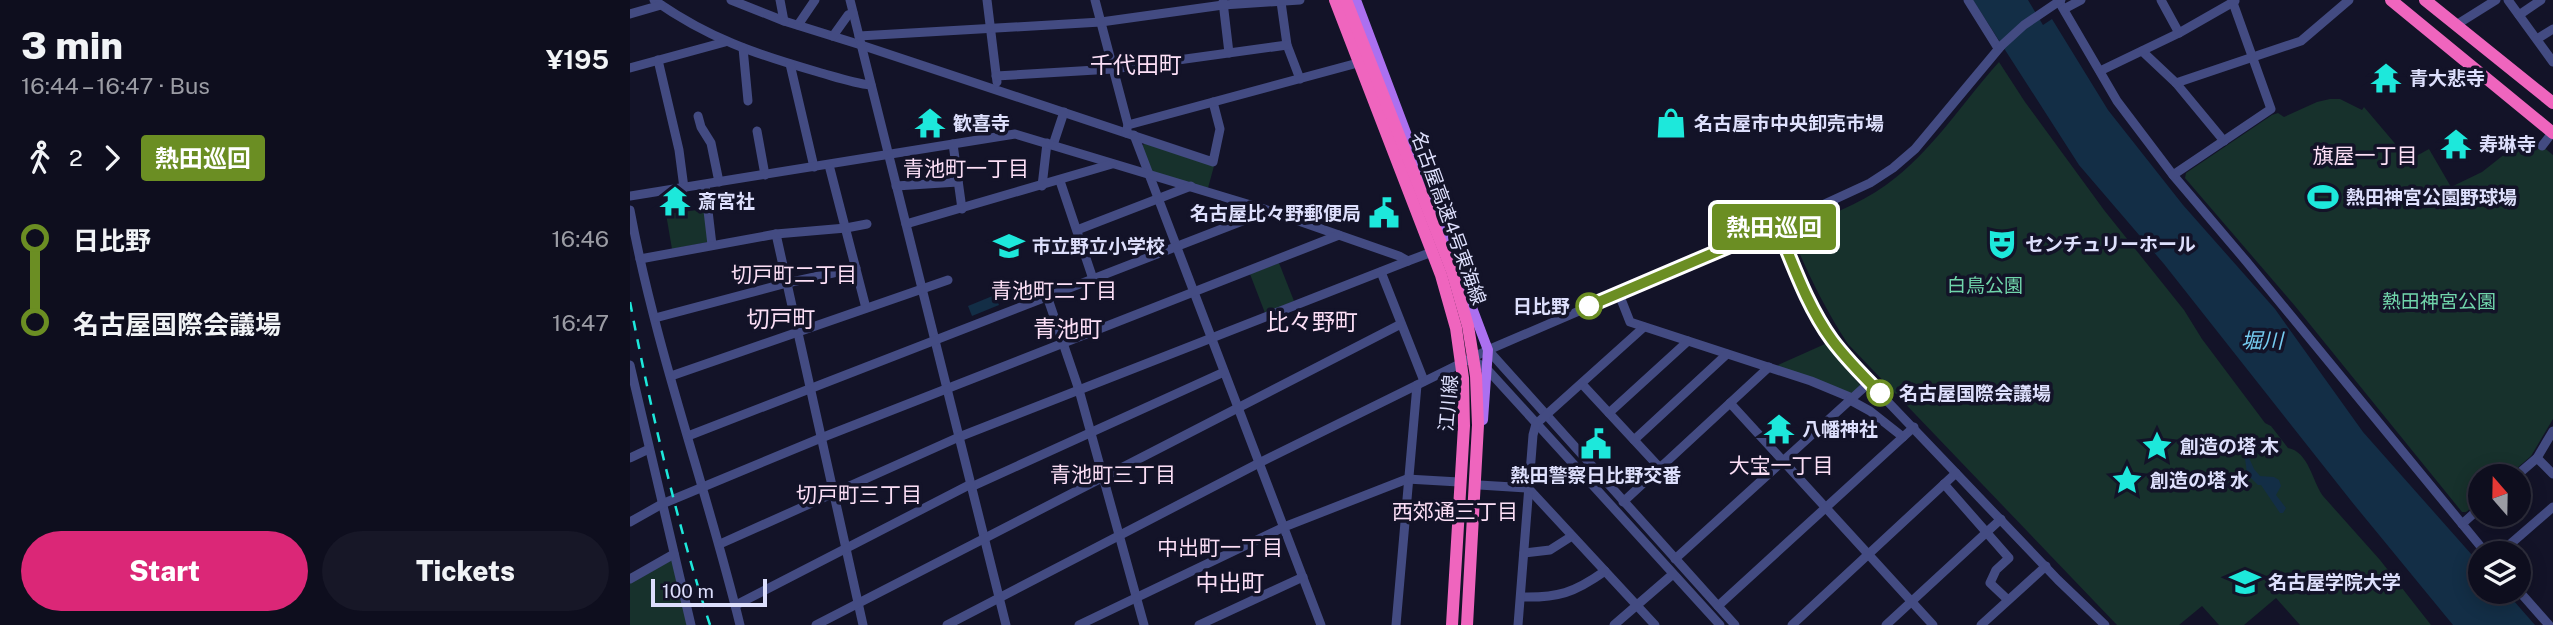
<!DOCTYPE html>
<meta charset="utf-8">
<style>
:root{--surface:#0e0e1e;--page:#171727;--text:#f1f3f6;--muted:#9b9ca4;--line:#2e2e3c;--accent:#db2777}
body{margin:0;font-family:"Public Sans","Noto Sans JP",sans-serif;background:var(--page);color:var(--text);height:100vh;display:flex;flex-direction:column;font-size:26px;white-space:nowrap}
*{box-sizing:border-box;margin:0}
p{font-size:23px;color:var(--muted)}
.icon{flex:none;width:38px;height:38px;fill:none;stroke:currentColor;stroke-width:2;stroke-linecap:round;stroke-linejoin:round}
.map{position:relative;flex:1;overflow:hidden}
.drawer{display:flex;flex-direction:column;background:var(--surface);width:630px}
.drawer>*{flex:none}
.badge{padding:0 14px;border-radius:5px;font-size:24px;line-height:46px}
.needle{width:46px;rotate:340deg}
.tools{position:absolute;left:1838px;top:464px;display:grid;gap:14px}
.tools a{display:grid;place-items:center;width:63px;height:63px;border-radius:50%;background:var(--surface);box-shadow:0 4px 18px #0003,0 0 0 2px var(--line);font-size:35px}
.scale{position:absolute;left:21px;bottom:18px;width:116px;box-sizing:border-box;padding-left:7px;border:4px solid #dddffc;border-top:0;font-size:19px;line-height:24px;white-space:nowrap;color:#dddffc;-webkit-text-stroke:5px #131328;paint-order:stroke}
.map>.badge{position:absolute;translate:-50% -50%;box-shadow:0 0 0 4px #fff}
.legs{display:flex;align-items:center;gap:10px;height:77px;padding:0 21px;font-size:23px}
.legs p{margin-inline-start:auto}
.headline{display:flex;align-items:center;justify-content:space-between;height:119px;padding:0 21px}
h1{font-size:38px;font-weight:800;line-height:52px}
.button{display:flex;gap:14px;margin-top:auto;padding:14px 21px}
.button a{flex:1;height:80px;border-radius:42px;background:var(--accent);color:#fff;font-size:28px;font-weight:800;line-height:80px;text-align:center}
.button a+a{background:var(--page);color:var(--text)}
ul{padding:0 21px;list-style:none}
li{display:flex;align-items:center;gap:24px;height:84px;font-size:26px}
li i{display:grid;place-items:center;width:10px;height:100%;margin:0 9px;background:currentColor}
li i::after{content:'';width:18px;height:18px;margin:-9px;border:5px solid;border-radius:50%;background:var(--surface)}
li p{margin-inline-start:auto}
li:first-child i{background:linear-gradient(#0000 50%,currentColor 0)}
li:last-child i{background:linear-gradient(currentColor 50%,#0000 0)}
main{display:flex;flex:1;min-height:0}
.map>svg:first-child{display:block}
.green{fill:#17312c}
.water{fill:#132e46}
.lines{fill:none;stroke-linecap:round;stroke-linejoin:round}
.minor{stroke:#434b82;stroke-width:9}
.major{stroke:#ab70f0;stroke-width:10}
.highway{stroke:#ef65be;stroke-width:12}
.rail{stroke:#1de8db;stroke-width:2.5;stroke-dasharray:10 9;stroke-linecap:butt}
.minor-bridge{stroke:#434b82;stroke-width:9}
.highway-bridge{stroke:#ef65be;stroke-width:12}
.line-1-casing{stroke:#fff;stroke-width:16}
.line-1{stroke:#6b8e23;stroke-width:10}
.stop-1-dot{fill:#fff;stroke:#6b8e23;stroke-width:3.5}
.labels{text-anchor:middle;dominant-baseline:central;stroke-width:7;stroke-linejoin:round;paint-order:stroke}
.poi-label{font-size:19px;font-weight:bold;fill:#dddffc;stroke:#131328;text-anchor:start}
.street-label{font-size:19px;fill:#dddffc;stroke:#131328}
.park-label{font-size:19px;fill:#70d5ab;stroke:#131328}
.stop-label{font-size:19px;font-weight:bold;fill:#dddffc;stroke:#131328;text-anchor:end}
.neighbourhood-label{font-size:21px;fill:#fcdff6;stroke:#131328}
.water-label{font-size:21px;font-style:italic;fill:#76ccf1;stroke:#131328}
.quarter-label{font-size:23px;fill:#fcdff6;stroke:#131328}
</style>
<main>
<section class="drawer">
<div class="headline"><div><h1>3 min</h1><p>16:44 – 16:47 · Bus</p></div><b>¥195</b></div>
<div class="legs"><svg class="icon" aria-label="walk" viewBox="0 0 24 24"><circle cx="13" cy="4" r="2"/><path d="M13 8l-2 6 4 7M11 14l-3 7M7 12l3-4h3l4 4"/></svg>2<svg class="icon" aria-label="forward" viewBox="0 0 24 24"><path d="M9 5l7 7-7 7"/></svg><b class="badge" style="background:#6b8e23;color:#fff">熱田巡回</b></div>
<ul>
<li><i style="color:#6b8e23"></i><b>日比野</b><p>16:46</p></li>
<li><i style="color:#6b8e23"></i><b>名古屋国際会議場</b><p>16:47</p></li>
</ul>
<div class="button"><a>Start</a><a>Tickets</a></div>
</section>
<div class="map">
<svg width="1923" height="625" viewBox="0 0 1923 625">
<rect width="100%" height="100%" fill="#131328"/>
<g class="green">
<path d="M1369,62L1395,102L1474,210L1554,310L1572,339L1635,423L1641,426L1658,448C1679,452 1682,481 1693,496L1750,560L1801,625H1670L1646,598L1614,625H1589L1572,606L1549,625H1487L1218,344C1195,309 1178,274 1162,236L1163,231C1194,217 1228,205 1256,185C1301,153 1332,103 1369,62Z"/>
<polygon points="1700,99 1710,99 1732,110 1734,107 1779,160 1799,149 1821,187 1852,172 1899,135 1923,155 1923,419 1901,456 1878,476 1850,476 1850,501 1836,512 1832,512 1665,306 1555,178 1556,173 1642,115 1648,113 1654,117 1687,102"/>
<polygon points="516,142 584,166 578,188 523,173 519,169 511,147"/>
<polygon points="75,209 78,242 42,249 36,214"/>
<polygon points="649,263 664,301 635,313 620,274"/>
<polygon points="1195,344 1231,386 1221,395 1146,366"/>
<polygon points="42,560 57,625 0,625 0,582"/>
</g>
<g class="water">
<polygon points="1343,0 1398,0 1413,25 1422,19 1478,110 1553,205 1645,309 1733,432 1850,564 1850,592 1876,592 1905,625 1823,625 1722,502 1534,264 1449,165"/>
<polygon points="365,295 369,305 342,316 338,306"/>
<polygon points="1615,458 1619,458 1624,469 1630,476 1644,477 1649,480 1651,486 1646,495 1656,508 1653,513 1650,513 1631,485 1628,485 1617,474"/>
</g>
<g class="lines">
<g class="minor">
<path d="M24,0C78,38 125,54 188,72C206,77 223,83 241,85"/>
<polyline points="101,0 154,21 231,45 583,162 590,129 583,102"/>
<polyline points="150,0 154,21"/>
<polyline points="220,0 376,625"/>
<polyline points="357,0 367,82"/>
<polyline points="465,0 498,125"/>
<polyline points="1338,0 1368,48"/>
<polyline points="1428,0 1487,101 1543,175 1616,261 1856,553"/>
<polyline points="1531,0 1549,33"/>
<polyline points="1878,0 1923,62"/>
<polyline points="593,2 599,53"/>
<polyline points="651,2 657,45 670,79"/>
<polyline points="1434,9 1451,0"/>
<polyline points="0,14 31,5"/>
<polyline points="1889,15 1911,0"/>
<polyline points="168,25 185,0"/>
<polyline points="1826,25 1866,0"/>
<polyline points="203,36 218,15 223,13"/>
<polyline points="229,36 471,22 593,5 670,0"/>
<polyline points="1907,39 1923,29"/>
<polyline points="113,48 118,101"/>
<polyline points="1512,51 1546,83 1594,141"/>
<polyline points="28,60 49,150 54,188"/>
<polyline points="160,64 184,167"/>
<polyline points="0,68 95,42"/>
<polyline points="1470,71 1549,33 1605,1"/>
<polyline points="366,76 483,69 657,45"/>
<polyline points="1546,83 1671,41 1719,0"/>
<polyline points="68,116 71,127 81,143 89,182"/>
<polyline points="127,131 135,175"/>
<polyline points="496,133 498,125 724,64"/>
<polyline points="504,135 691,625"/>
<polyline points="323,144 332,209"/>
<polyline points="423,145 434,112"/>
<polyline points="1912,146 1922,133"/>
<polyline points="199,165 236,308"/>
<polyline points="1543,175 1641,109 1602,0"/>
<polyline points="430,181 463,279"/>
<polyline points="75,185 82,245"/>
<polyline points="266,186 328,182"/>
<polyline points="412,186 417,143"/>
<polyline points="0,196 385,134 634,209 769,256 778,261 802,252"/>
<path d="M0,210C26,351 76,486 110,625"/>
<polyline points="276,224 482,164"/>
<polyline points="1147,226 1187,315 1218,360 1428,580 1475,625"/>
<polyline points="447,230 561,186"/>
<polyline points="146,234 233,625"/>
<polyline points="10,259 146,234 216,228 237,224"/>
<polyline points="751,272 794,381"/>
<polyline points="989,294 1000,322 1181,381 1222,398"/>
<polyline points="417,296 449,390 514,625"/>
<polyline points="25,318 157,283 226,268"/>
<polyline points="858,350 1105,625"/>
<polyline points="840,359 856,368 1090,625"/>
<polyline points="0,365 61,625"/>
<polyline points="41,376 318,280"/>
<polyline points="952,384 1030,468"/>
<polyline points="1220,400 1240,411 1273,437"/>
<polyline points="1100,403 1303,625"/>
<polyline points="979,413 1058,341"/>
<polyline points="58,436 633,213 634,209"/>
<polyline points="1004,440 1097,354"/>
<polyline points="0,458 19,449"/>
<polyline points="1907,458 1923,474"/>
<polyline points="1886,476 1907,458 1923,431"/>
<polyline points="1314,484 1379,558 1366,570 1360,583 1378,600"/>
<polyline points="849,485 898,488 1025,625"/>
<polyline points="341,487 594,372"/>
<polyline points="993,502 1139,367"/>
<polyline points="0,522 32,504 191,438 709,235"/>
<polyline points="1832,524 1850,508"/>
<polyline points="90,544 329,437 778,261"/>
<polyline points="894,553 920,550 942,536"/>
<polyline points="1870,553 1923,507"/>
<polyline points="1045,559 1240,382"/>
<polyline points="0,579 44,554"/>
<polyline points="1888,590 1919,625"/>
<path d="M891,597C928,598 944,593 975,571"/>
<polyline points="106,605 341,484"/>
<polyline points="1088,606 1284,427"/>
<polyline points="186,625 771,324"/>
<polyline points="317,625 629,463 858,350 1147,226 1240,183 1263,168 1285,149 1371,46"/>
<polyline points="449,625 654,527 777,479 829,482"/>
<polyline points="569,625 673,577"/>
<polyline points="766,625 787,385"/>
<polyline points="888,625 903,435 906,424 1014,327"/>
<polyline points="984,625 1043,574"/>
<polyline points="1162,625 1326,473"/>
<polyline points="1256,625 1371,519"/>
<polyline points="1351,625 1416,566"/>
</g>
<polyline class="major" points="726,0 858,350 853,420"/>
<g class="highway">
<polyline points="1761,0 1923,133"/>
<polyline points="1795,0 1923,103"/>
</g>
<path class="rail" d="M0,302C21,411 46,520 80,625"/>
<polyline class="minor-bridge" points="1371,46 1394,25 1431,0"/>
<g class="highway-bridge">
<polyline points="705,0 811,275 826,328 833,378 834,426 822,625"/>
<polyline points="716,0 822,271 838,326 846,376 848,425 837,625"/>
</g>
</g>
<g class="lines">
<g class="line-1-casing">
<path id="line-1" d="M959,306L1147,226C1163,264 1177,306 1202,340C1216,359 1233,376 1250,393"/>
</g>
<use href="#line-1" class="line-1"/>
</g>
<defs>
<g id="temple-bare" transform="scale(2.415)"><path d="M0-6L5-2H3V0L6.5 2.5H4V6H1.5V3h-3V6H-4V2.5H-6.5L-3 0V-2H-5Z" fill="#1de8db" stroke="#131328" stroke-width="2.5" paint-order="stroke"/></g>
<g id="shop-bare" transform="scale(2.415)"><path d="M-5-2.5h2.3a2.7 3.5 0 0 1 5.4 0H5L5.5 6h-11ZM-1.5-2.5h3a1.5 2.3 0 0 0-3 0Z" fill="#1de8db" stroke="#131328" stroke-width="2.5" paint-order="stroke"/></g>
<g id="stadium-bare" transform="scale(2.415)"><path d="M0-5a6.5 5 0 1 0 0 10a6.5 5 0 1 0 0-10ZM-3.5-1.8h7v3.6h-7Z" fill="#1de8db" stroke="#131328" stroke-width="2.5" paint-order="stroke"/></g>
<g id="civic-bare" transform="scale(2.415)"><path d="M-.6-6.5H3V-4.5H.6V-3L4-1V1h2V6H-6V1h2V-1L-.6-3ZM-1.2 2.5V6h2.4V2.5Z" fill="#1de8db" stroke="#131328" stroke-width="2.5" paint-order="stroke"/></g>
<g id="theatre-bare" transform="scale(2.415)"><path d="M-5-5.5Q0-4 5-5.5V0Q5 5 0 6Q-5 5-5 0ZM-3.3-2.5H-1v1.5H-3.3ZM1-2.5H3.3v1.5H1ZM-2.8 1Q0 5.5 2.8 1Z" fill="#1de8db" stroke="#131328" stroke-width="2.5" paint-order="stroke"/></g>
<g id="school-bare" transform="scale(2.415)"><path d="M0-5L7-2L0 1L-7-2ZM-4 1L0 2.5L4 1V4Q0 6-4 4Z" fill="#1de8db" stroke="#131328" stroke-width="2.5" paint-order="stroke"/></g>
<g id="sight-bare" transform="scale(2.415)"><path d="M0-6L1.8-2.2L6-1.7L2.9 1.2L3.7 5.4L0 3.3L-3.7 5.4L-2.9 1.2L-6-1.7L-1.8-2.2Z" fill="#1de8db" stroke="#131328" stroke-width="2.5" paint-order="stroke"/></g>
<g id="university-bare" transform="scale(2.415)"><path d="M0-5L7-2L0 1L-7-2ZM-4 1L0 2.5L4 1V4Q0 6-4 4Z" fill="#1de8db" stroke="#131328" stroke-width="2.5" paint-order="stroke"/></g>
</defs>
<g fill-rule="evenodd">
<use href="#temple-bare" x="1756" y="78"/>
<use href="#temple-bare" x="300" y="123"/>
<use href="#shop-bare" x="1041" y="123"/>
<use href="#temple-bare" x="1826" y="144"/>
<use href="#stadium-bare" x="1693" y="197"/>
<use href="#temple-bare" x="45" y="201"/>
<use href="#civic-bare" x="754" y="213"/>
<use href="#theatre-bare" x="1372" y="244"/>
<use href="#school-bare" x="379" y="246"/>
<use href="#temple-bare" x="1149" y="429"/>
<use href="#civic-bare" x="966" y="444"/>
<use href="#sight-bare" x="1527" y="446"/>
<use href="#sight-bare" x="1497" y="480"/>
<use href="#university-bare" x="1615" y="582"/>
</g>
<g class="stop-1-dot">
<circle cx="959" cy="306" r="12"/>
<circle cx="1250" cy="393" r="12"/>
</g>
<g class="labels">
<g class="poi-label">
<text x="1779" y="78">青大悲寺</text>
<text x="323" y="123">歓喜寺</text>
<text x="1064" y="123">名古屋市中央卸売市場</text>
<text x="1849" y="144">寿琳寺</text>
<text x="1716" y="197">熱田神宮公園野球場</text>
<text x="68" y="201">斎宮社</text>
<text x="731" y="213" text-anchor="end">名古屋比々野郵便局</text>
<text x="1395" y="244">センチュリーホール</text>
<text x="402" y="246">市立野立小学校</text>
<text x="1172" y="429">八幡神社</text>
<text x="1550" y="446">創造の塔 木</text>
<text x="966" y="475" text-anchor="middle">熱田警察日比野交番</text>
<text x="1520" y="480">創造の塔 水</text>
<text x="1638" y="582">名古屋学院大学</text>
</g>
<g class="street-label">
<text transform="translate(819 218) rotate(70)">名古屋高速4号東海線</text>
<text transform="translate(818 403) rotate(-85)">江川線</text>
</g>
<g class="park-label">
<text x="1355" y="285">白鳥公園</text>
<text x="1809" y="301">熱田神宮公園</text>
</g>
<g class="stop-label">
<text x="940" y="306">日比野</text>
<text x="1269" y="393" text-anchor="start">名古屋国際会議場</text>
</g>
<g class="neighbourhood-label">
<text x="1735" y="155">旗屋一丁目</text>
<text x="336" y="168">青池町一丁目</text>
<text x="164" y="274">切戸町二丁目</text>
<text x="424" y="290">青池町二丁目</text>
<text x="1151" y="465">大宝一丁目</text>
<text x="483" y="474">青池町三丁目</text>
<text x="229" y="494">切戸町三丁目</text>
<text x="825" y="511">西郊通三丁目</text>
<text x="590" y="547">中出町一丁目</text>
</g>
<g class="water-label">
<text x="1632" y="340">堀川</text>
</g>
<g class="quarter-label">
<text x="506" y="64">千代田町</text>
<text x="151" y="318">切戸町</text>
<text x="682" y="321">比々野町</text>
<text x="438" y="328">青池町</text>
<text x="600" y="582">中出町</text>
</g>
</g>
</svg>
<div class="tools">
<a><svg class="needle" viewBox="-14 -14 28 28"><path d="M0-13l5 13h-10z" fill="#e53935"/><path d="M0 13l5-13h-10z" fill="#9b9ca4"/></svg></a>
<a><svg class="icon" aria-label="layers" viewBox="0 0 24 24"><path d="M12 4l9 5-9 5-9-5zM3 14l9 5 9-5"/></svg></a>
</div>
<div class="scale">100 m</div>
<b class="badge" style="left:1144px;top:227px;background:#6b8e23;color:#fff">熱田巡回</b>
</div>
</main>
